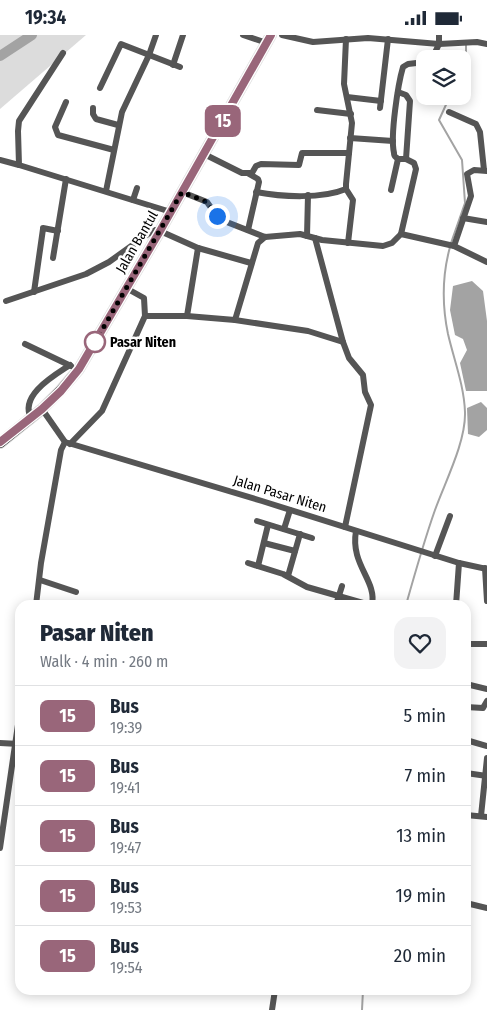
<!DOCTYPE html>
<meta charset="utf-8">
<style>
:root{--surface:#fff;--page:#f2f2f3;--text:#1f2937;--muted:#747a83;--line:#e0e1e3}
body{margin:0;font-family:"Fira Sans Condensed",sans-serif;background:var(--page);color:var(--text);height:100vh;display:flex;flex-direction:column;font-size:19px;white-space:nowrap}
*{box-sizing:border-box;margin:0}
p{font-size:16px;color:var(--muted)}
.icon{flex:none;width:28px;height:28px;fill:none;stroke:currentColor;stroke-width:2;stroke-linecap:round;stroke-linejoin:round}
.map{position:relative;flex:1;overflow:hidden}
.panel{position:absolute;left:15px;top:565px;width:456px;height:395px;display:flex;flex-direction:column;background:var(--surface);border-radius:15px;box-shadow:0 2px 12px #0003}
.panel>*{flex:none}
.badge{padding:0 10px;border-radius:8px;font-size:18px;line-height:32px}
.fabs{position:absolute;left:416px;top:15px;display:grid;gap:10px}
.fabs a{display:grid;place-items:center;width:55px;height:55px;border-radius:10px;background:var(--surface);box-shadow:0 2px 12px #0003;font-size:25px}
.you{position:absolute;width:25px;height:25px;margin:-12px;border:4px solid #fff;border-radius:50%;background:#1a73e8;box-shadow:0 0 0 8px #1a73e833}
.map>.badge{position:absolute;translate:-50% -50%;box-shadow:0 0 0 2px #fff}
.round{display:grid;place-items:center;flex:none;width:52px;height:52px;border-radius:15px;background:var(--page)}
.head{display:flex;align-items:center;justify-content:space-between;height:85px;padding:0 25px}
h1{font-size:24px;font-weight:800;line-height:38px}
ul{padding:0;list-style:none}
li{display:flex;align-items:center;gap:15px;height:60px;padding:0 25px;border-top:1px solid var(--line)}
li div{flex:1}
li b{display:block;font-size:19px}
li em{font-style:normal}
li .badge{min-width:55px;font-weight:700;text-align:center}
.status{display:flex;justify-content:space-between;align-items:center;height:35px;padding:0 25px;background:var(--surface);direction:ltr}
.status svg{height:14px;fill:currentColor}
.map>svg:first-child{display:block}
.green{fill:#dcdcdc}
.water{fill:#a3a3a3}
.lines{fill:none;stroke-linecap:round;stroke-linejoin:round}
.stream{stroke:#a3a3a3;stroke-width:2}
.river{stroke:#a3a3a3;stroke-width:10}
.primary-casing{stroke:#dbdbdb;stroke-width:12}
.street{stroke:#555;stroke-width:6}
.primary{stroke:#000;stroke-width:10}
.line-casing{stroke:#fff;stroke-width:11}
.line{stroke:#99667a;stroke-width:8}
.walk{stroke:#000;stroke-width:5;stroke-dasharray:0 9}
.stop-dot{fill:#fff;stroke:#99667a;stroke-width:2.5}
.labels{text-anchor:middle;dominant-baseline:central;stroke-width:5;stroke-linejoin:round;paint-order:stroke}
.street-label{font-size:14px;fill:#000;stroke:#fff}
.stop-label{font-size:14px;font-weight:bold;fill:#000;stroke:#fff;text-anchor:start}
</style>
<div class="status"><b>19:34</b><svg viewBox="0 0 49 12"><path d="M0 12V9h3v3zM5 12V6h3v6zM10 12V3h3v9zM15 12V0h3v12zM26 1h20v11H26zM47 4h2v5h-2z"/></svg></div>
<div class="map">
<svg width="487" height="975" viewBox="0 0 487 975">
<rect width="100%" height="100%" fill="#fff"/>
<polygon class="green" points="0,0 86,0 0,74"/>
<g class="water">
<polygon points="472,246 483,256 487,286 487,356 466,356 460,328 467,315 463,304 455,300 450,275 453,251"/>
<polygon points="481,367 487,373 487,395 479,402 468,399 467,373"/>
</g>
<g class="lines">
<g class="stream">
<polyline points="462,33 466,25 466,10"/>
<polyline points="450,61 439,85 462,125 465,168 451,208"/>
<path d="M406,570C415,538 424,506 435,475C445,447 466,407 465,377C464,350 454,325 448,299C442,270 442,241 450,212"/>
<polyline points="362,975 363,955"/>
</g>
<polyline class="river" points="0,21 32,0"/>
<g class="primary-casing">
<polyline id="primary" points="0,408 42,374 61,355 79,334 160,196 271,0"/>
</g>
<g class="street">
<polyline points="243,0 267,8"/>
<polyline points="282,0 313,7 368,3 439,9 477,7 487,9"/>
<polyline points="346,4 344,49 352,88 346,149 346,154 353,165 348,208"/>
<polyline points="63,18 19,86 18,96 19,130 171,177"/>
<polyline points="432,24 439,9 439,0"/>
<polyline points="173,30 183,0"/>
<polyline points="100,53 121,9 180,32"/>
<polyline points="398,57 406,60 410,66 406,124"/>
<polyline points="347,62 381,66"/>
<polyline points="66,67 55,92 58,100 114,115"/>
<polyline points="93,73 93,79 96,84 118,90"/>
<polyline points="380,73 388,4"/>
<polyline points="317,75 351,79"/>
<polyline points="449,77 476,89 480,97 484,135"/>
<polyline points="350,103 393,106"/>
<polyline points="204,119 242,138 252,138 256,131 261,129 299,130 302,118 349,118"/>
<polyline points="0,125 19,130"/>
<polyline points="391,155 398,124"/>
<polyline points="106,156 122,77 149,20 156,0"/>
<polyline points="182,157 207,167 219,184 265,202 300,199 322,205 383,211 392,208 401,199 454,211 487,227"/>
<path d="M256,157C282,162 322,164 346,154"/>
<polyline points="133,165 137,153"/>
<polyline points="463,183 487,187"/>
<polyline points="248,195 259,147 258,144 249,139"/>
<path d="M401,199L416,134L414,128L406,124H398C395,121 394,122 394,118C390,101 398,49 403,32L408,29L425,27"/>
<polyline points="307,201 308,160"/>
<polyline points="315,203 343,307 349,323 363,340 365,357 371,370 345,492"/>
<polyline points="454,211 471,161 467,139 474,135 487,136"/>
<polyline points="53,223 66,144"/>
<polyline points="34,257 43,194 43,193 58,196"/>
<polyline points="6,266 86,239 109,227 148,199 155,195 160,196 198,213 251,228"/>
<polyline points="145,281 187,281 235,285 258,208 265,202"/>
<polyline points="187,281 198,213"/>
<polyline points="235,285 308,296 343,307"/>
<polyline points="25,309 71,331"/>
<polyline points="42,374 65,407 262,466 459,528 487,534"/>
<path d="M31,383C19,360 55,340 70,330"/>
<polyline points="70,409 102,376 145,281 144,263 126,253"/>
<polyline points="257,486 312,503"/>
<polyline points="284,494 290,475"/>
<path d="M356,496C350,530 377,545 372,570"/>
<polyline points="264,508 295,516"/>
<polyline points="435,521 450,481"/>
<polyline points="248,528 283,539 307,552 370,570"/>
<polyline points="258,531 268,490"/>
<polyline points="485,533 487,566"/>
<polyline points="288,541 300,499"/>
<polyline points="40,545 76,557"/>
<polyline points="36,570 41,528 61,415 65,407"/>
<polyline points="336,570 342,551"/>
<polyline points="456,570 459,528"/>
<polyline points="466,609 487,609"/>
<polyline points="466,649 487,654"/>
<polyline points="466,672 483,673 487,666"/>
<polyline points="466,705 487,711"/>
<polyline points="0,708 19,709"/>
<polyline points="466,738 487,741"/>
<polyline points="466,780 487,782"/>
<polyline points="481,781 487,723"/>
<polyline points="0,813 20,676"/>
<polyline points="466,868 487,873"/>
<polyline points="272,975 275,955"/>
</g>
<use href="#primary" class="primary"/>
</g>
<g class="lines">
<g class="line-casing">
<polyline id="line" points="0,407 42,374 61,356 79,334 160,196 271,0"/>
</g>
<use href="#line" class="line"/>
<polyline class="walk" points="95,307 182,157 207,167 217,181"/>
</g>
<circle class="stop-dot" cx="95" cy="307" r="10"/>
<g class="labels">
<g class="street-label">
<text transform="translate(137 207) rotate(-60)">Jalan Bantul</text>
<text transform="translate(280 459) rotate(17)">Jalan Pasar Niten</text>
</g>
<g class="stop-label">
<text x="110" y="307">Pasar Niten</text>
</g>
</g>
</svg>
<div class="fabs">
<a><svg class="icon" aria-label="layers" viewBox="0 0 24 24"><path d="M12 4l9 5-9 5-9-5zM3 14l9 5 9-5"/></svg></a>
</div>
<div class="you" style="left:217px;top:181px"></div>
<b class="badge" style="left:223px;top:86px;background:#99667a;color:#fff">15</b>
<section class="panel">
<div class="head"><div><h1>Pasar Niten</h1><p>Walk · 4 min · 260 m</p></div><a class="round"><svg class="icon" aria-label="heart" viewBox="0 0 24 24"><path d="M12 20l-8-8c-3-5 5-10 8-4 3-6 11-1 8 4z"/></svg></a></div>
<ul>
<li><span class="badge" style="background:#99667a;color:#fff">15</span><div><b>Bus</b><p>19:39</p></div><em>5 min</em></li>
<li><span class="badge" style="background:#99667a;color:#fff">15</span><div><b>Bus</b><p>19:41</p></div><em>7 min</em></li>
<li><span class="badge" style="background:#99667a;color:#fff">15</span><div><b>Bus</b><p>19:47</p></div><em>13 min</em></li>
<li><span class="badge" style="background:#99667a;color:#fff">15</span><div><b>Bus</b><p>19:53</p></div><em>19 min</em></li>
<li><span class="badge" style="background:#99667a;color:#fff">15</span><div><b>Bus</b><p>19:54</p></div><em>20 min</em></li>
</ul>
</section>
</div>
